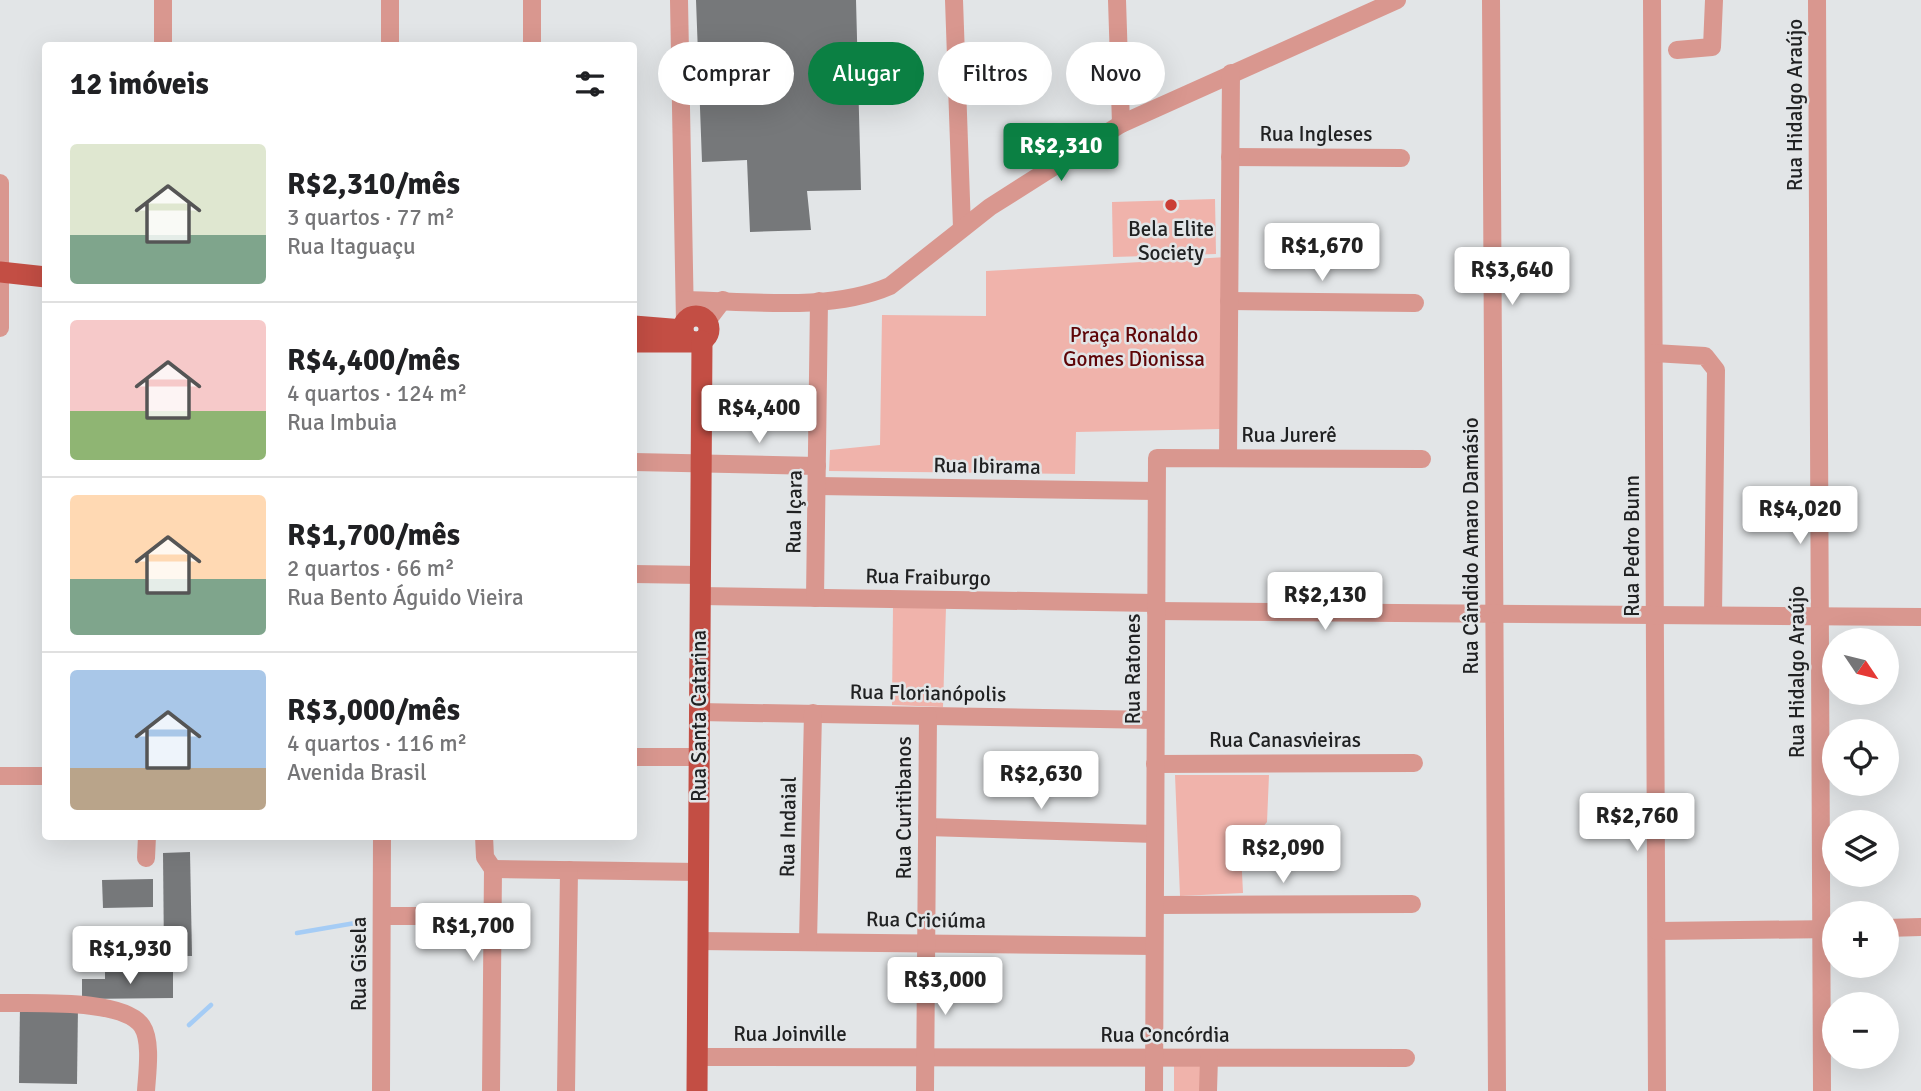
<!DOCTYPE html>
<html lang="pt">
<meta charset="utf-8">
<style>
:root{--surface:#fff;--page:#f2f2f2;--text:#202124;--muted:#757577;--line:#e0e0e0;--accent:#0b8043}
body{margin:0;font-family:Signika,sans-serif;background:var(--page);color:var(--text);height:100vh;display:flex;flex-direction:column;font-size:26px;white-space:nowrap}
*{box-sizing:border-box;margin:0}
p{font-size:23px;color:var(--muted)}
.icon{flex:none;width:38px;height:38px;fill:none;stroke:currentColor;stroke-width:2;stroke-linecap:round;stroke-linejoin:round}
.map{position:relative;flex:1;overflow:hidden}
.side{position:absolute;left:42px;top:42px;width:595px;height:798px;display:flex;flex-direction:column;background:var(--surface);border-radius:7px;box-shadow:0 7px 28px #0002}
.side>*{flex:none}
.hud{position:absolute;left:658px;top:42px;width:665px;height:63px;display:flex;gap:14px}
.needle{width:46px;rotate:125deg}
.fabs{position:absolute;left:1822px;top:628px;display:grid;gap:14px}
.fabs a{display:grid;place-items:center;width:77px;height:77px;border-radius:50%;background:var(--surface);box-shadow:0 7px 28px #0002;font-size:35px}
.price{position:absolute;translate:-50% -60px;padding:0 16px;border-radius:7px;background:#fff;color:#222;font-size:23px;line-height:46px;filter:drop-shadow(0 2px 4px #0008)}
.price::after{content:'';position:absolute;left:50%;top:42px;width:21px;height:16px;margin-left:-10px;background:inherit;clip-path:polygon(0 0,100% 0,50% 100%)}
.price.selected{background:var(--accent);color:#fff}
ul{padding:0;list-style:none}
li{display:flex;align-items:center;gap:21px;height:175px;padding:0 28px}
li+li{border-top:2px solid var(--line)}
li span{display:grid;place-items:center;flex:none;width:196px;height:140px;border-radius:7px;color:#555}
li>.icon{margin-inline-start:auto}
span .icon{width:84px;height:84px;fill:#fffc;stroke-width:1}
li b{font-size:30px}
h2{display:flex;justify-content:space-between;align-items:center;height:84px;padding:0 28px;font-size:30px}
.pill{padding:0 24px;border-radius:32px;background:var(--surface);box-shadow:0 7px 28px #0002;font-size:24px;line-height:63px}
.pill.selected{background:var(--accent);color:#fff}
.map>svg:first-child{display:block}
.green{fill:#f0b3ab}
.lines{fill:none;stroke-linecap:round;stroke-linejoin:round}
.stream{stroke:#a5ccf5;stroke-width:4.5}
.building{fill:#76787a}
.minor{stroke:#d9978f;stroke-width:18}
.major{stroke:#c34e44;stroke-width:21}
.poi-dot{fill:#cb3d35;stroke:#e2e5e7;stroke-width:2.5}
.labels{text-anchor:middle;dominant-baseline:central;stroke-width:5;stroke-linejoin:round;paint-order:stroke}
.street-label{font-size:21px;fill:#202122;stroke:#e2e5e7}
.poi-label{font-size:21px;fill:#202122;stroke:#e2e5e7}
.park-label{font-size:21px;fill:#5e0507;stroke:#e2e5e7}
</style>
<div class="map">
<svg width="1921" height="1091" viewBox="0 0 1921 1091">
<rect width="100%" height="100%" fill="#e2e5e7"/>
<g class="green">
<path d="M1215,199l1,55 -103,3 -1,-55z"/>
<path d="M1227,257l-6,172 -145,3 -1,42 -246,-3 1,-21 50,-5 2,-130 104,1v-45z"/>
<path d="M893,606l53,1 -3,100 -51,-2z"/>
<path d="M1175,775h94l-2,47 -26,30 2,41 -63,3z"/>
<path d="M1200,1063v28h-26v-27z"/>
</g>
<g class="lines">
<g class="stream">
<path d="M297,933l64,-11"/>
<path d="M189,1025l22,-20"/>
</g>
</g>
<g class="building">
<path d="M696,0h160l5,190 -54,1 4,39 -61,2 -3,-72 -45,2z"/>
<path d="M190,852l2,104h-28l-1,-103z"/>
<path d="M153,879v28l-50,1 -1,-28z"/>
<path d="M173,971v27l-91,1v-20h23v-7z"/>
<path d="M20,1005l58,1 -1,78 -58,-1z"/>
</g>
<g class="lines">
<g class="minor">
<path d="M390,0v46"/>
<path d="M532,0v46"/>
<path d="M679,0l6,322"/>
<path d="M954,0l8,228"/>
<path d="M1117,0l4,124"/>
<path d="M1491,0l6,1091"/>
<path d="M1652,0l5,1091"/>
<path d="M1817,0l5,1091"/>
<path d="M163,46v-46"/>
<path d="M1677,50l35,-3 2,-47"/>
<path d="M1230,157l171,1"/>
<path d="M0,183v145"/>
<path d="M685,300c64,1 145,12 205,-14l100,-79 131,-83 276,-124"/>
<path d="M1229,301l186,2"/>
<path d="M707,321l16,-21"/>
<path d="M1654,353l51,3 11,14 -3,245"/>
<path d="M1228,458l3,-385"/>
<path d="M634,462l183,4"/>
<path d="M817,486l339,5"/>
<path d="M634,574l66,1"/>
<path d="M700,596l456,7"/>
<path d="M815,598l4,-297"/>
<path d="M1156,611l765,6"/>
<path d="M699,712l456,8"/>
<path d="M634,757h65"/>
<path d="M1155,764l259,-1"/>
<path d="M0,776h46"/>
<path d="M927,827l228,7"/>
<path d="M484,836l1,21 8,12 -2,222"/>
<path d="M146,858l1,-22"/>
<path d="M493,869l205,3"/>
<path d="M1155,905l257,-1"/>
<path d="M382,916h111"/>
<path d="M1886,928l35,-1"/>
<path d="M1657,931l177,-2"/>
<path d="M698,941l456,5"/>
<path d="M808,942l5,-229"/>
<path d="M0,1003c32,1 123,-5 142,23 10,15 5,48 4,65"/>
<path d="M697,1057l709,1"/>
<path d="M381,1091l1,-255"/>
<path d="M566,1091l3,-221"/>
<path d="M925,1091l3,-375"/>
<path d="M1154,1091l3,-633 265,1"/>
<path d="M1208,1091l1,-33"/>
</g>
<g class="major">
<path d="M0,272l46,5"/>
<circle cx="696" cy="329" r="13"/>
<path d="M634,326l49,4"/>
<path d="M634,342h60"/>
<path d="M697,1091l5,-750"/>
</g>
</g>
<circle class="poi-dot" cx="1171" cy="205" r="7"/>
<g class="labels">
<g class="street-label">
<text transform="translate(1795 105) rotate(-90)">Rua Hidalgo Araújo</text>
<text x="1316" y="134">Rua Ingleses</text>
<text x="1289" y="435">Rua Jurerê</text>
<text transform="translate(987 466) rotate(1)">Rua Ibirama</text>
<text transform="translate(794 512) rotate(-89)">Rua Içara</text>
<text transform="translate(1471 546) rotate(-90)">Rua Cândido Amaro Damásio</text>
<text transform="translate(1632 546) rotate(-90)">Rua Pedro Bunn</text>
<text transform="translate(928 577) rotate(1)">Rua Fraiburgo</text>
<text transform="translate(1133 669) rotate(-90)">Rua Ratones</text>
<text transform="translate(1797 672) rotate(-90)">Rua Hidalgo Araújo</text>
<text transform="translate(928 693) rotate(1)">Rua Florianópolis</text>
<text transform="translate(699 716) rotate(-90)">Rua Santa Catarina</text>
<text x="1285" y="740">Rua Canasvieiras</text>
<text transform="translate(904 808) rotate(-90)">Rua Curitibanos</text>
<text transform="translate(788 827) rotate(-89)">Rua Indaial</text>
<text transform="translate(926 920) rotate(1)">Rua Criciúma</text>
<text transform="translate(359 964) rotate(-90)">Rua Gisela</text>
<text x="790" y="1034">Rua Joinville</text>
<text x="1165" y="1035">Rua Concórdia</text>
</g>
<g class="poi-label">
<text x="1171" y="229">Bela Elite<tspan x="1171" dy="24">Society</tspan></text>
</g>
<g class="park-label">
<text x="1134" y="335">Praça Ronaldo<tspan x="1134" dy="24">Gomes Dionissa</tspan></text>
</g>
</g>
</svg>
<div class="fabs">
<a><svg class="needle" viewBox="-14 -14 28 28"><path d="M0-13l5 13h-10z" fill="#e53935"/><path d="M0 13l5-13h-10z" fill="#757577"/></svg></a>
<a><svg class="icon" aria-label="locate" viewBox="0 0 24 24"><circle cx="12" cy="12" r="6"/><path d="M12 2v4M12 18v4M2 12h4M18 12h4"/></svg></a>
<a><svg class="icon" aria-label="layers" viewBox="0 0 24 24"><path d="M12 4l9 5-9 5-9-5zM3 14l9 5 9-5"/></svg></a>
<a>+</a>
<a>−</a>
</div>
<b class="price selected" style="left:1061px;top:183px">R$2,310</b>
<b class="price" style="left:1322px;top:283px">R$1,670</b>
<b class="price" style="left:1512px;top:307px">R$3,640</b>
<b class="price" style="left:759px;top:445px">R$4,400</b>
<b class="price" style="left:1800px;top:546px">R$4,020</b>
<b class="price" style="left:1325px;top:632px">R$2,130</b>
<b class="price" style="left:1041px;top:811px">R$2,630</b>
<b class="price" style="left:1637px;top:853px">R$2,760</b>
<b class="price" style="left:1283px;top:885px">R$2,090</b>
<b class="price" style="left:473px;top:963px">R$1,700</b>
<b class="price" style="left:130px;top:986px">R$1,930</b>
<b class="price" style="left:945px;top:1017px">R$3,000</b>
<div class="hud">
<a class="pill">Comprar</a>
<a class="pill selected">Alugar</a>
<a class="pill">Filtros</a>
<a class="pill">Novo</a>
</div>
<section class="side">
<h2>12 imóveis<svg class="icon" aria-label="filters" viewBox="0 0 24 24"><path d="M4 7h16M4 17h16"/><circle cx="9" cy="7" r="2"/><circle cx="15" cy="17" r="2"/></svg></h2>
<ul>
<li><span style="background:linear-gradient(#dfe7d0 65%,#7fa58c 0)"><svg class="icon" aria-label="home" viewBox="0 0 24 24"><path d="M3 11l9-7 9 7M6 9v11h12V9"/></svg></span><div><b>R$2,310/mês</b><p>3 quartos · 77 m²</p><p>Rua Itaguaçu</p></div></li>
<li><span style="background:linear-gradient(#f6c9c9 65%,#8fb573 0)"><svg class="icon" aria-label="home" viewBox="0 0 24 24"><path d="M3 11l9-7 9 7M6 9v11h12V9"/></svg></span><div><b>R$4,400/mês</b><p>4 quartos · 124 m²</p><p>Rua Imbuia</p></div></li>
<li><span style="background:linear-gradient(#ffd9b3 60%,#7fa58c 0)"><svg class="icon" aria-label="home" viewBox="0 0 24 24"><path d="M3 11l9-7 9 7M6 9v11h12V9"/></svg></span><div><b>R$1,700/mês</b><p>2 quartos · 66 m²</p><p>Rua Bento Águido Vieira</p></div></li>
<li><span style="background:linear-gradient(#a9c7e8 70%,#b9a48a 0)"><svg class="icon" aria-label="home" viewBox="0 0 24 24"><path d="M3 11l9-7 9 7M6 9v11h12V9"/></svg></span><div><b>R$3,000/mês</b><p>4 quartos · 116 m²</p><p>Avenida Brasil</p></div></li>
</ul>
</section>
</div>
